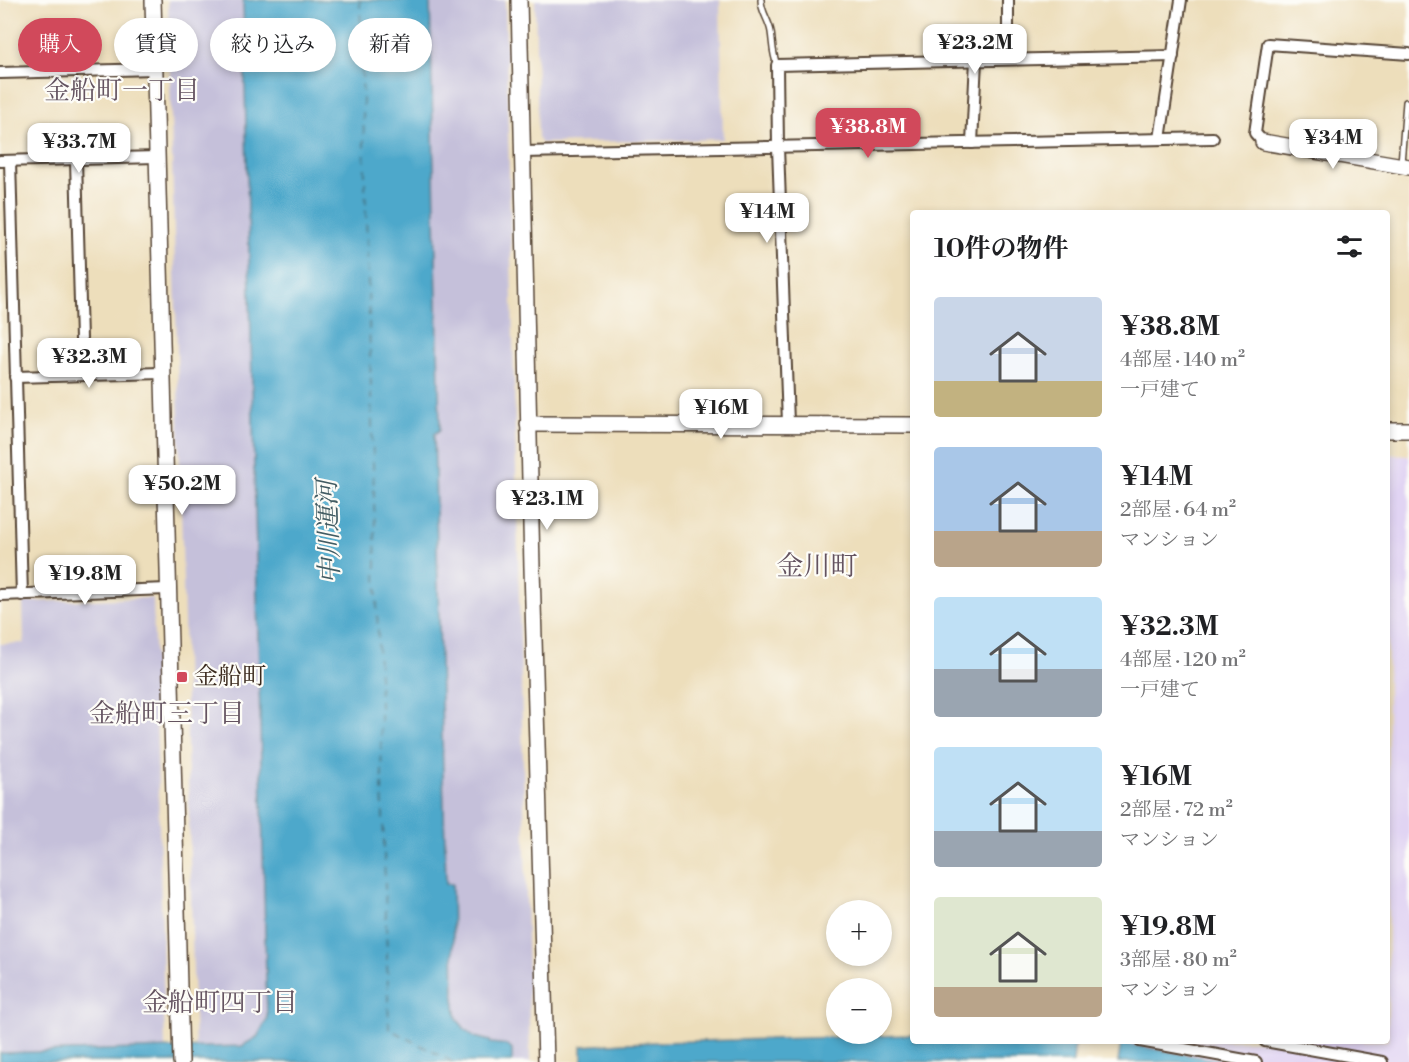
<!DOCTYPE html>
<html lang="ja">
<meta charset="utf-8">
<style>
:root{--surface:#fff;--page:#f2f2f2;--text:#202124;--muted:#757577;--accent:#d1495b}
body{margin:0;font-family:"Libre Bodoni","Noto Serif JP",serif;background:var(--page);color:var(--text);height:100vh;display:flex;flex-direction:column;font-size:22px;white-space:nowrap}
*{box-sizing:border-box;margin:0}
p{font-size:20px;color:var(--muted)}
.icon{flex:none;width:33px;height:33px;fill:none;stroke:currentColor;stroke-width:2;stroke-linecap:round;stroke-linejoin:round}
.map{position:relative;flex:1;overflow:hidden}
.drawer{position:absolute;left:910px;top:210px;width:480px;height:834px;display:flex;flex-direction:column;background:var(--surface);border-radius:6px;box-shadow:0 3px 9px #0003}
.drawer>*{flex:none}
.hud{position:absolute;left:18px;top:18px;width:570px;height:54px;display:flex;gap:12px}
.buttons{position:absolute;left:826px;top:900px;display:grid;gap:12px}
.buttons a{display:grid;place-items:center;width:66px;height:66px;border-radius:50%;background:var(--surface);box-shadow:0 3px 9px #0003;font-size:30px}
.price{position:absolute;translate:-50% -51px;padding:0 14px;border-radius:12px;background:#fff;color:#222;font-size:20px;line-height:39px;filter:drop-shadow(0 2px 3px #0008)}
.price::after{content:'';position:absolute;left:50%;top:36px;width:18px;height:14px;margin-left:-9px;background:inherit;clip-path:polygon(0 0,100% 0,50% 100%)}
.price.selected{background:var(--accent);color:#fff}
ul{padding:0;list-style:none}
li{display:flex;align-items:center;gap:18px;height:150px;padding:0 24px}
li span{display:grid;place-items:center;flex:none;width:168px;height:120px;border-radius:6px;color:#555}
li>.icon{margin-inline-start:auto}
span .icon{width:72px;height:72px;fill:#fffc;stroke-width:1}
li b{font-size:26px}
h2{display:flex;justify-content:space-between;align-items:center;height:72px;padding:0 24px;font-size:26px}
.tag{padding:0 21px;border-radius:27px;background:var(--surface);box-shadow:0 3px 9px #0003;font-size:21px;line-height:54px}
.tag.selected{background:var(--accent);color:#fff}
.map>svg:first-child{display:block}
.built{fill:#e1d4f3}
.industrial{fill:#c5c0da}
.water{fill:#4da8cb;stroke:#446974;stroke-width:1.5}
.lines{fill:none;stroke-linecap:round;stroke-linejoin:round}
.ferry{stroke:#425c63;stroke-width:1.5;stroke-dasharray:8 6;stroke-linecap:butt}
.lane-casing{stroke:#564536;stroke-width:8}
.street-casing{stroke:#564536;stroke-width:14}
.secondary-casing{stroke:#564536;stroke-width:18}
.lane{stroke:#fff;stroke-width:5}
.street{stroke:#fff;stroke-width:10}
.secondary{stroke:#fff;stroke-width:15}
.poi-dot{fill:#d1495b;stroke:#fdfcf7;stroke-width:2}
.labels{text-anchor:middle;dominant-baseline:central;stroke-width:4.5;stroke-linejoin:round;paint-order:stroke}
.poi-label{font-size:24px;fill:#3b2a1e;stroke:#fdfcf7;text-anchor:start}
.neighbourhood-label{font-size:26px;fill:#645360;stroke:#fdfcf7}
.water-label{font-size:26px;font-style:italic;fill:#425c63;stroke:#fdfcf7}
.quarter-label{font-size:27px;fill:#645360;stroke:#fdfcf7}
</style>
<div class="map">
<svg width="1409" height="1062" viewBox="0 0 1409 1062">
<rect width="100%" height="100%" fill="#fdfcf7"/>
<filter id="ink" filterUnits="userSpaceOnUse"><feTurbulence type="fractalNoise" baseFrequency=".0167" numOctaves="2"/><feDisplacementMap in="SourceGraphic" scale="12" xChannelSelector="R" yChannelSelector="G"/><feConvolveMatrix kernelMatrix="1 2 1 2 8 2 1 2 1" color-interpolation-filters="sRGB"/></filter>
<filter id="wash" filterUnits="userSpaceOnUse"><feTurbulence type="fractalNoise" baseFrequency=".008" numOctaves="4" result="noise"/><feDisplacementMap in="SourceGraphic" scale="24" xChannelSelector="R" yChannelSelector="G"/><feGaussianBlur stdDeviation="1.35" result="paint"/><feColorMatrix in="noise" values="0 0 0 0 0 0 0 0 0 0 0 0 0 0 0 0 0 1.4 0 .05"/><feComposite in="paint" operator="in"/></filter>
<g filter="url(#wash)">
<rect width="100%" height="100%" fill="#eddebb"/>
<path class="built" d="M1388,454l21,2v606h-180l-108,-19v-2h267z"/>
<g class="industrial">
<path d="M168,0h75l24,1001v18l-4,9 -6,9 -15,9 -47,2z"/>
<path d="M430,0h75l25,1062h-18v-12l-37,-13 -10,-8 -8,-10 -2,-10 -3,-125h-6l-12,-451 6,-3z"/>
<path d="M535,0h185l3,139 -182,4 -3,-6z"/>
<path d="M151,598l2,1 12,449 -165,5v-409l24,-1 -1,-41z"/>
</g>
<g class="water">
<path d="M243,0h187l10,430 -6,4 12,450h6l2,114 3,21 8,10 10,8 15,4 1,2 17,2 4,5v12h-512v-9l242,-7 15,-9 10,-18z"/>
<path d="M913,1035l1,6h161l-2,21h-491v-16l42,-3z"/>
<path d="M1121,1043l108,19h-111z"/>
</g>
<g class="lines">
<path class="ferry" d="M360,0l29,1029 64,33"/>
</g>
</g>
<g filter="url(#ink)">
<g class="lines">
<g class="lane-casing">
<g id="lane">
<path d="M761,0c0,12 8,20 10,32 2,13 1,20 6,33"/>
<path d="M1401,163l5,-61"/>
</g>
</g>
<g class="street-casing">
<g id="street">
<path d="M1008,59v-59"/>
<path d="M0,73l155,-4"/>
<path d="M1160,139l21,-139"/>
<path d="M1263,142l-8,-9 13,-89 141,10"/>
<path d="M972,143l4,-83"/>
<path d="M522,152l691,-14"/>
<path d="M76,160l6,215"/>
<path d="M0,161l157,-4"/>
<path d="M10,161l12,434"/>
<path d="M15,377l147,-4"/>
<path d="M788,423l-10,-276 -1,-82 396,-9"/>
<path d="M0,595l168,-6"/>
<path d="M1140,1041l116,21"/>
<path d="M1265,1041l117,21"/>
</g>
</g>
<g class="secondary-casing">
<g id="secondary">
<path d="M153,0l28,1062"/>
<path d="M519,0l13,568 14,494"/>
<path d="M1263,142l146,25"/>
<path d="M528,424l386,1"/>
<path d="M1388,430h21"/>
</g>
</g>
<use href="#lane" class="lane"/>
<use href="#street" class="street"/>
<use href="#secondary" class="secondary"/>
</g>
</g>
<rect class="poi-dot" x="176" y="671" width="12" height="12" rx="3"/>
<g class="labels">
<g class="poi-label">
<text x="194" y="677">金船町</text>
</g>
<g class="neighbourhood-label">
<text x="122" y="91">金船町一丁目</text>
<text x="167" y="714">金船町三丁目</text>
<text x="220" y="1003">金船町四丁目</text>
</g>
<g class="water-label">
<text transform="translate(329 532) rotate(-92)">中川運河</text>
</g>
<g class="quarter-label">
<text x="817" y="567">金川町</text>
</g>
</g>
</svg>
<div class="buttons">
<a>+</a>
<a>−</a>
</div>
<b class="price" style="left:975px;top:75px">¥23.2M</b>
<b class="price selected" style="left:868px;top:159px">¥38.8M</b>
<b class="price" style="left:1333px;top:170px">¥34M</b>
<b class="price" style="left:79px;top:174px">¥33.7M</b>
<b class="price" style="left:767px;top:244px">¥14M</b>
<b class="price" style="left:89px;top:389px">¥32.3M</b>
<b class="price" style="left:721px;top:440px">¥16M</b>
<b class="price" style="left:182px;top:516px">¥50.2M</b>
<b class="price" style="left:547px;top:531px">¥23.1M</b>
<b class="price" style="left:85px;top:606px">¥19.8M</b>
<div class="hud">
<a class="tag selected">購入</a>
<a class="tag">賃貸</a>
<a class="tag">絞り込み</a>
<a class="tag">新着</a>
</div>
<section class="drawer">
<h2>10件の物件<svg class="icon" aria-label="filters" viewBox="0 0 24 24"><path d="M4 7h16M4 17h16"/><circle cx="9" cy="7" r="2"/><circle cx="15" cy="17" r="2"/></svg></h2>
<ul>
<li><span style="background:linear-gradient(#c9d6e8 70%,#c2b280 0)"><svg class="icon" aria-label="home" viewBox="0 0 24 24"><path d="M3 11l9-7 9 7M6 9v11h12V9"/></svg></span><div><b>¥38.8M</b><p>4部屋 · 140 m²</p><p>一戸建て</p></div></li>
<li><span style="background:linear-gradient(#a9c7e8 70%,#b9a48a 0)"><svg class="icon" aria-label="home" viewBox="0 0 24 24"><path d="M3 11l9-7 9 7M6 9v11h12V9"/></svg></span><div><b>¥14M</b><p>2部屋 · 64 m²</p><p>マンション</p></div></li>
<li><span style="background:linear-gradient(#bfe0f5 60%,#9aa5b1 0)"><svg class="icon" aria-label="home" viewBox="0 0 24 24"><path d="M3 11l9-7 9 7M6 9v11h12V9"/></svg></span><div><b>¥32.3M</b><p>4部屋 · 120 m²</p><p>一戸建て</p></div></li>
<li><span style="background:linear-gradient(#bfe0f5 70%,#9aa5b1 0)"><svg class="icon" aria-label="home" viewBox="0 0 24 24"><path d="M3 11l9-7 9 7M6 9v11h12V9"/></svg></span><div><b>¥16M</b><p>2部屋 · 72 m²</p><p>マンション</p></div></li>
<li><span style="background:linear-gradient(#dfe7d0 75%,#b9a48a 0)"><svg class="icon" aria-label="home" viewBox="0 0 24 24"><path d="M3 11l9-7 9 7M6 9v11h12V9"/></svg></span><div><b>¥19.8M</b><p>3部屋 · 80 m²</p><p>マンション</p></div></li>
</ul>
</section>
</div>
